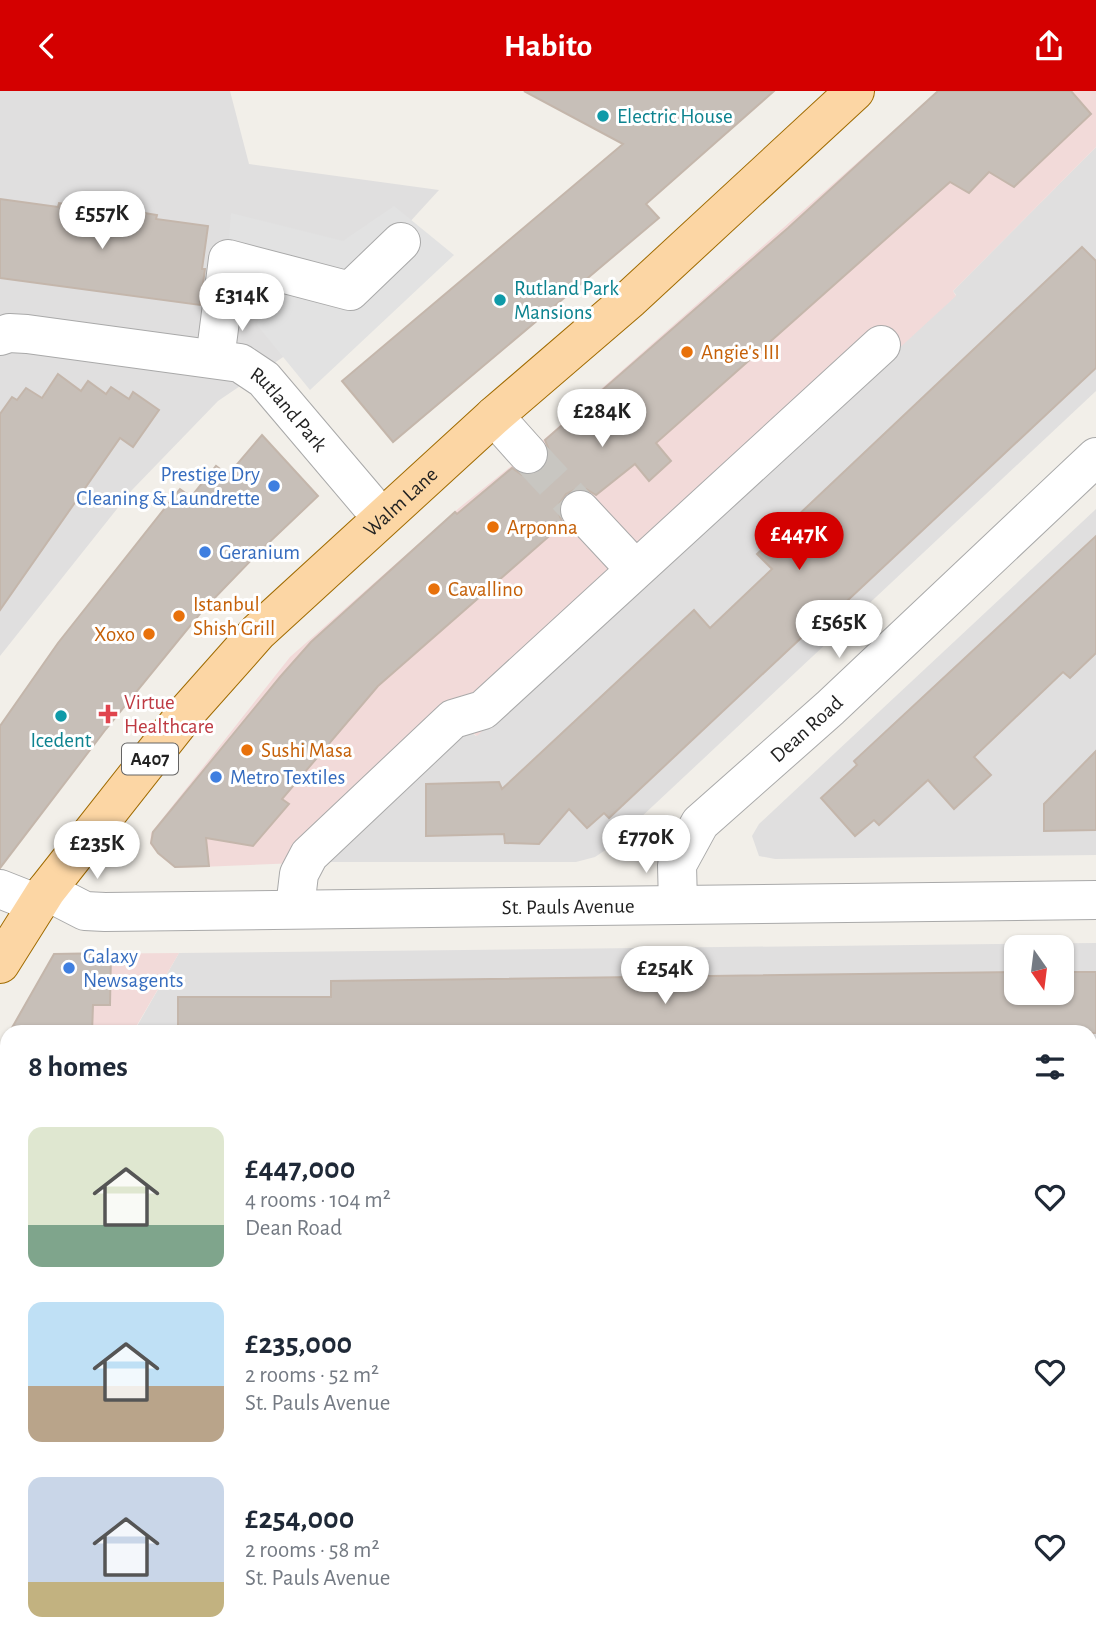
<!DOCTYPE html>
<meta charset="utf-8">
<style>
:root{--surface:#fff;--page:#f2f2f3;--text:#1f2937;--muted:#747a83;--accent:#d40000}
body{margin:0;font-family:"Alegreya Sans",sans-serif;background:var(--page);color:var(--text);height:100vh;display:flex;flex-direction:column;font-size:26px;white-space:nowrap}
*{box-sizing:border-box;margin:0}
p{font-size:23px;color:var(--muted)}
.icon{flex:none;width:38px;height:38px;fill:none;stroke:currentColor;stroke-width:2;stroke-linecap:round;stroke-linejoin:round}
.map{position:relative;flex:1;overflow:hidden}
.side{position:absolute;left:0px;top:934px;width:1097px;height:625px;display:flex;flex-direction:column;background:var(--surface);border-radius:21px 21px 0 0;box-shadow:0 2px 5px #0004}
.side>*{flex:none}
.needle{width:46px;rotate:166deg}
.tools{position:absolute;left:1004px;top:844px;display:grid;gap:14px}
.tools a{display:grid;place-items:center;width:70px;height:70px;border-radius:14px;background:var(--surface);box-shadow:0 2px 5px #0004;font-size:35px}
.price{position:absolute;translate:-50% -60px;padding:0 16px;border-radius:24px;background:#fff;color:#222;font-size:23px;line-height:46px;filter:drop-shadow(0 2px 4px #0008)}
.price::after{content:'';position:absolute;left:50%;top:42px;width:21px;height:16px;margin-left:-10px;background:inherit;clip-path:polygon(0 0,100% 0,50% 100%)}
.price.current{background:var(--accent);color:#fff}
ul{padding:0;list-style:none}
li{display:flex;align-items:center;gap:21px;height:175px;padding:0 28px}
li span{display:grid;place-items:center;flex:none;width:196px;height:140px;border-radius:14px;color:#555}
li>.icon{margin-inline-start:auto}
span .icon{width:84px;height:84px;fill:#fffc;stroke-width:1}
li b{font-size:30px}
h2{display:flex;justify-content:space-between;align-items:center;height:84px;padding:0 28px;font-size:30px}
header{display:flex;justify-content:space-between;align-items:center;height:91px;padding:0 28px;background:var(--accent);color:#fff;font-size:32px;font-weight:700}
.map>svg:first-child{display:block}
.residential{fill:#e0dfdf;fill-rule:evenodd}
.commercial{fill:#f2dad9}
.railway{fill:#ebdbe8}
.parking{fill:#e2e2e2}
.building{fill:#c7bfb8;stroke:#c4b6ab;stroke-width:2}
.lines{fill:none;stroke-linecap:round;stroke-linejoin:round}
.minor-tunnel{stroke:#c8c6c1;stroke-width:38;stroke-dasharray:38 19;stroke-linecap:butt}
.minor-casing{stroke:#a9a9a9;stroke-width:40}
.major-casing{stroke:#a06b00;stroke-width:40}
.path{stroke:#fa8072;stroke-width:4.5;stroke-dasharray:3.5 3.5;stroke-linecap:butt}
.minor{stroke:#fff;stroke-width:38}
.major{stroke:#fcd6a4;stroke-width:38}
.rail{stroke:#707070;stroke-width:5;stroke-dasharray:14 14;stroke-linecap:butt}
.culture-dot{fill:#0f9aa8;stroke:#fff;stroke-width:2.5}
.food-dot{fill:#e8710a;stroke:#fff;stroke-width:2.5}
.shop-dot{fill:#3f7fe0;stroke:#fff;stroke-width:2.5}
.health-dot{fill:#e0444e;stroke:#fff;stroke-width:2.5}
.labels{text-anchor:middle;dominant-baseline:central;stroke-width:6;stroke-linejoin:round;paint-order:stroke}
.shield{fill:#fff;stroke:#646464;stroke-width:2}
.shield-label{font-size:19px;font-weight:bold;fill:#222}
.culture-label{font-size:21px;fill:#0d838f;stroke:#fff;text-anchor:start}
.food-label{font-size:21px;fill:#c56008;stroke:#fff;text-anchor:start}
.street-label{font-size:21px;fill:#222;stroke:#fff}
.shop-label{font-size:21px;fill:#366cbe;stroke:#fff;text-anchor:start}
.health-label{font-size:21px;fill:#be3a42;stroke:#fff;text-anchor:start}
</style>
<header><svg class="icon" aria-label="back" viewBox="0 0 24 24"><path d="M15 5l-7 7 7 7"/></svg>Habito<svg class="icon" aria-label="share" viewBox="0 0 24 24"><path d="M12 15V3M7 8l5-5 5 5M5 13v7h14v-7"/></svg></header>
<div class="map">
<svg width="1096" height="1558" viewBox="0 0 1096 1558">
<rect width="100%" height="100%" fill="#f2efe9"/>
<g class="residential">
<path d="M0,0h230l19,73 190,26 -147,161 -74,50 -86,89 -132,166z"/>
<path d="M1096,56v244l-489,458 -12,8 -19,5h-253l141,-136 12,10 480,-441 -3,-4z"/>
<path d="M1096,418v346l-321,4 -16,-3 -7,-20 7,-12z"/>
<path d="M1096,852v229l-6,-1v-138h-957l46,-80zM1017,856h45v45h-45z"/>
<path d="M132,1552h666l1,6h-681z"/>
</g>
<g class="commercial">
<path d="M938,0h158v56l-143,144 3,5 -479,440 -12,-9 -142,135 -148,6 -17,-14 -8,-10 1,-11 139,-176 169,-149 81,-65z"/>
<path d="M179,862l-46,79 -124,1 46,-79z"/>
<path d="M7,945v94h-7v-82z"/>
<path d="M0,1357h7v195h74l-13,6h-68z"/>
</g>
<g class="railway">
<path d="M0,1039h7l-2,268h-5z"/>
<path d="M1090,1080l6,1v199h-6z"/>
</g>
<path class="parking" d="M394,115l60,49 -144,135 -53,-65 7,-31 -39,-5 6,-76 112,28z"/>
<g class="building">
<path d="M524,0h250l-128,113 13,14 -266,224 -51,-61 281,-237z"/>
<path d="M938,0h133l20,23 -77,73 -25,-15 -20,21 -19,-11 -294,261 15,18 -22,20 -14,-17 -39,31 -10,-6h-10l-10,5 -7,10v10l4,10 -185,162 -96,113 7,5 -36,42 -47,-8 3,28 -34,1 -17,-14 -7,-10 2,-11 127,-155 31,-35 144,-130 2,2 55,-46 10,7h10l10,-4 7,-11v-10l-4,-10 243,-212z"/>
<path d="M0,108l58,8 1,-4 61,9v-3l37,6 -1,4 52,7 -6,43h3l-5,36 -200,-27z"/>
<path d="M1082,156l14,14v107l-249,233 -28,26 -3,-3 -207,194 -5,-5 -17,15 -18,-19 -30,35 -34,-1 -1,-9 -78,2v-52l73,-2 3,7 192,-179 16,18 62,-59 -15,-15z"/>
<path d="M58,283l23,17 7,-10 18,13 5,-7 18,12 4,-7 26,18 -26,37 -13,-9 -120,172v-196l12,-17 5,3 9,-12 16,10z"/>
<path d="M262,344l56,61 -59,56 -56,58 -97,119 -106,139v-142l58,-83 122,-154 11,8 25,-31 12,9z"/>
<path d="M1096,445v117l-26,25 -7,-6 -89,85 17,18 -37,34 -26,-29 -49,45 -5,-5 -19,16 -34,-38 36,-33 -3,-4z"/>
<path d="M1096,660v79l-52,1v-27z"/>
<path d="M111,862l-1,52h-17l-1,28h-83l45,-79z"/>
<path d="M1017,881v20h45v-20h34v61h-918v-36h153v-16z"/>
</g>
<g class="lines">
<path class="minor-tunnel" d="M528,363l52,56"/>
<g class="minor-casing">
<g id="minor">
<path id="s1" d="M0,245l9,-3 18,1 213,29 24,16 117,138"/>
<path d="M215,268l13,-100 122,32 51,-49"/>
<path d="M494,325l34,38"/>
<path d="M580,419l55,59"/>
<path d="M0,798l38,15"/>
<path id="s2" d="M46,800l39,20 20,1 991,-12"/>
<path id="s3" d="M678,813l-1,-39 23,-42 130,-115 266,-251"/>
<path d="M295,817l4,-34 10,-19 144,-136 30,-9 398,-365"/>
<path d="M0,1329h7"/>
<path d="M1090,1453l6,1"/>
<path d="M265,1552l2,6"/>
<path d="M1000,1552l4,6"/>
</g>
</g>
<g class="major-casing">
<g id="major">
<path id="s4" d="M0,873l46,-73 141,-179 71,-80 236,-216 136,-117 225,-208"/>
</g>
</g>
<path class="path" d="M98,1558l14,-6"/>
<use href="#minor" class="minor"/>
<use href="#major" class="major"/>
<g class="rail">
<path d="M0,1055l7,-1"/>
<path d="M0,1075h7"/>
<path d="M1090,1098h6"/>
<path d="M1090,1117h6"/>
<path d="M0,1156h7"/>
<path d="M1090,1156h6"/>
<path d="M0,1174h7"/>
<path d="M1090,1174h6"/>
<path d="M1090,1234h6"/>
<path d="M0,1237h7"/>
<path d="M0,1254h7"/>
<path d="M1090,1255h6"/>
</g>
</g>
<g class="culture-dot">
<circle cx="603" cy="25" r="7"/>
<circle cx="500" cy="209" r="7"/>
<circle cx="61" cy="625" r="7"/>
</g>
<g class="food-dot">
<circle cx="687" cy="261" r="7"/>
<circle cx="493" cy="436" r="7"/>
<circle cx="434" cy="498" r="7"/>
<circle cx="179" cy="525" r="7"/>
<circle cx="149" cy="543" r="7"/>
<circle cx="247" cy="659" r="7"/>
</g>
<g class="shop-dot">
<circle cx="274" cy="395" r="7"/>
<circle cx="205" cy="461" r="7"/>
<circle cx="216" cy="686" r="7"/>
<circle cx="69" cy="877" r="7"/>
</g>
<path class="health-dot" d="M104.5 612.5h7v7h7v7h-7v7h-7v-7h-7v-7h7z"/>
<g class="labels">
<rect class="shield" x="122" y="652.5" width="56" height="31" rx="5"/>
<g class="shield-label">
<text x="150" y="668">A407</text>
</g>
<g class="culture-label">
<text x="617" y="25">Electric House</text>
<text x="514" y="197">Rutland Park<tspan x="514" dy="24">Mansions</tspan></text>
<text x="61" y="649" text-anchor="middle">Icedent</text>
</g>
<g class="food-label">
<text x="701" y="261">Angie's III</text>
<text x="507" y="436">Arponna</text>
<text x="448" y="498">Cavallino</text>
<text x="193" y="513">Istanbul<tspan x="193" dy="24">Shish Grill</tspan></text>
<text x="135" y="543" text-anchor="end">Xoxo</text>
<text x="261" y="659">Sushi Masa</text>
</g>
<g class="street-label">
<text stroke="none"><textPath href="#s1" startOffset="310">Rutland Park</textPath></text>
<text stroke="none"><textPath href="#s4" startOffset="614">Walm Lane</textPath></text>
<text stroke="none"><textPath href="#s3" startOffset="229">Dean Road</textPath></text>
<text stroke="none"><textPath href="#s2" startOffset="527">St. Pauls Avenue</textPath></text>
</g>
<g class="shop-label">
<text x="260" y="383" text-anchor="end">Prestige Dry<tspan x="260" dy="24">Cleaning &amp; Laundrette</tspan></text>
<text x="219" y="461">Geranium</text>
<text x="230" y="686">Metro Textiles</text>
<text x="83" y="865">Galaxy<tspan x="83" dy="24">Newsagents</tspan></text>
</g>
<g class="health-label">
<text x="124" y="611">Virtue<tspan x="124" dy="24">Healthcare</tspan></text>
</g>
</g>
</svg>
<div class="tools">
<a><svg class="needle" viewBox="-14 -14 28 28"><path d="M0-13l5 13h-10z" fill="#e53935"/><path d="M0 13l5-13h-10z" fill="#747a83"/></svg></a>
</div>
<b class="price" style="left:102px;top:160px">£557K</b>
<b class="price" style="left:242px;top:242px">£314K</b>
<b class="price" style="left:602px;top:358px">£284K</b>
<b class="price current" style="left:799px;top:481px">£447K</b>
<b class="price" style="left:839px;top:569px">£565K</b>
<b class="price" style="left:646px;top:784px">£770K</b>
<b class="price" style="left:97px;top:790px">£235K</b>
<b class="price" style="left:665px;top:915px">£254K</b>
<section class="side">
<h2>8 homes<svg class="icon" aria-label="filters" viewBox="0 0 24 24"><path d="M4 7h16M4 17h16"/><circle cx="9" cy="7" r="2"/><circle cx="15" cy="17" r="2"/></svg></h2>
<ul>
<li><span style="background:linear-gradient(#dfe7d0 70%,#7fa58c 0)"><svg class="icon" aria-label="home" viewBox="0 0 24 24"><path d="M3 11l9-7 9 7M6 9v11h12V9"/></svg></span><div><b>£447,000</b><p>4 rooms · 104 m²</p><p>Dean Road</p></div><svg class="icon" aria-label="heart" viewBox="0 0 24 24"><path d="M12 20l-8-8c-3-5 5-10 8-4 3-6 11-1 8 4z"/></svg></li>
<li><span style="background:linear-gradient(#bfe0f5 60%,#b9a48a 0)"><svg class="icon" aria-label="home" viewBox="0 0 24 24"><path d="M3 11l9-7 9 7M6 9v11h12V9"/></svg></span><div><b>£235,000</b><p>2 rooms · 52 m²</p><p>St. Pauls Avenue</p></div><svg class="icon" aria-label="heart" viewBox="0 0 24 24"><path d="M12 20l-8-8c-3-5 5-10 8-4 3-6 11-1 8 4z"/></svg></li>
<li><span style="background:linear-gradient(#c9d6e8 75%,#c2b280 0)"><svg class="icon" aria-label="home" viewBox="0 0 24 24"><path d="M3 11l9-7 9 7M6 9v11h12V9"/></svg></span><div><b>£254,000</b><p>2 rooms · 58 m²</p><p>St. Pauls Avenue</p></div><svg class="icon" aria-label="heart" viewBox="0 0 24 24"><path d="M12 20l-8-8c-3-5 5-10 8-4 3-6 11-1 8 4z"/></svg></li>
</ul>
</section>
</div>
